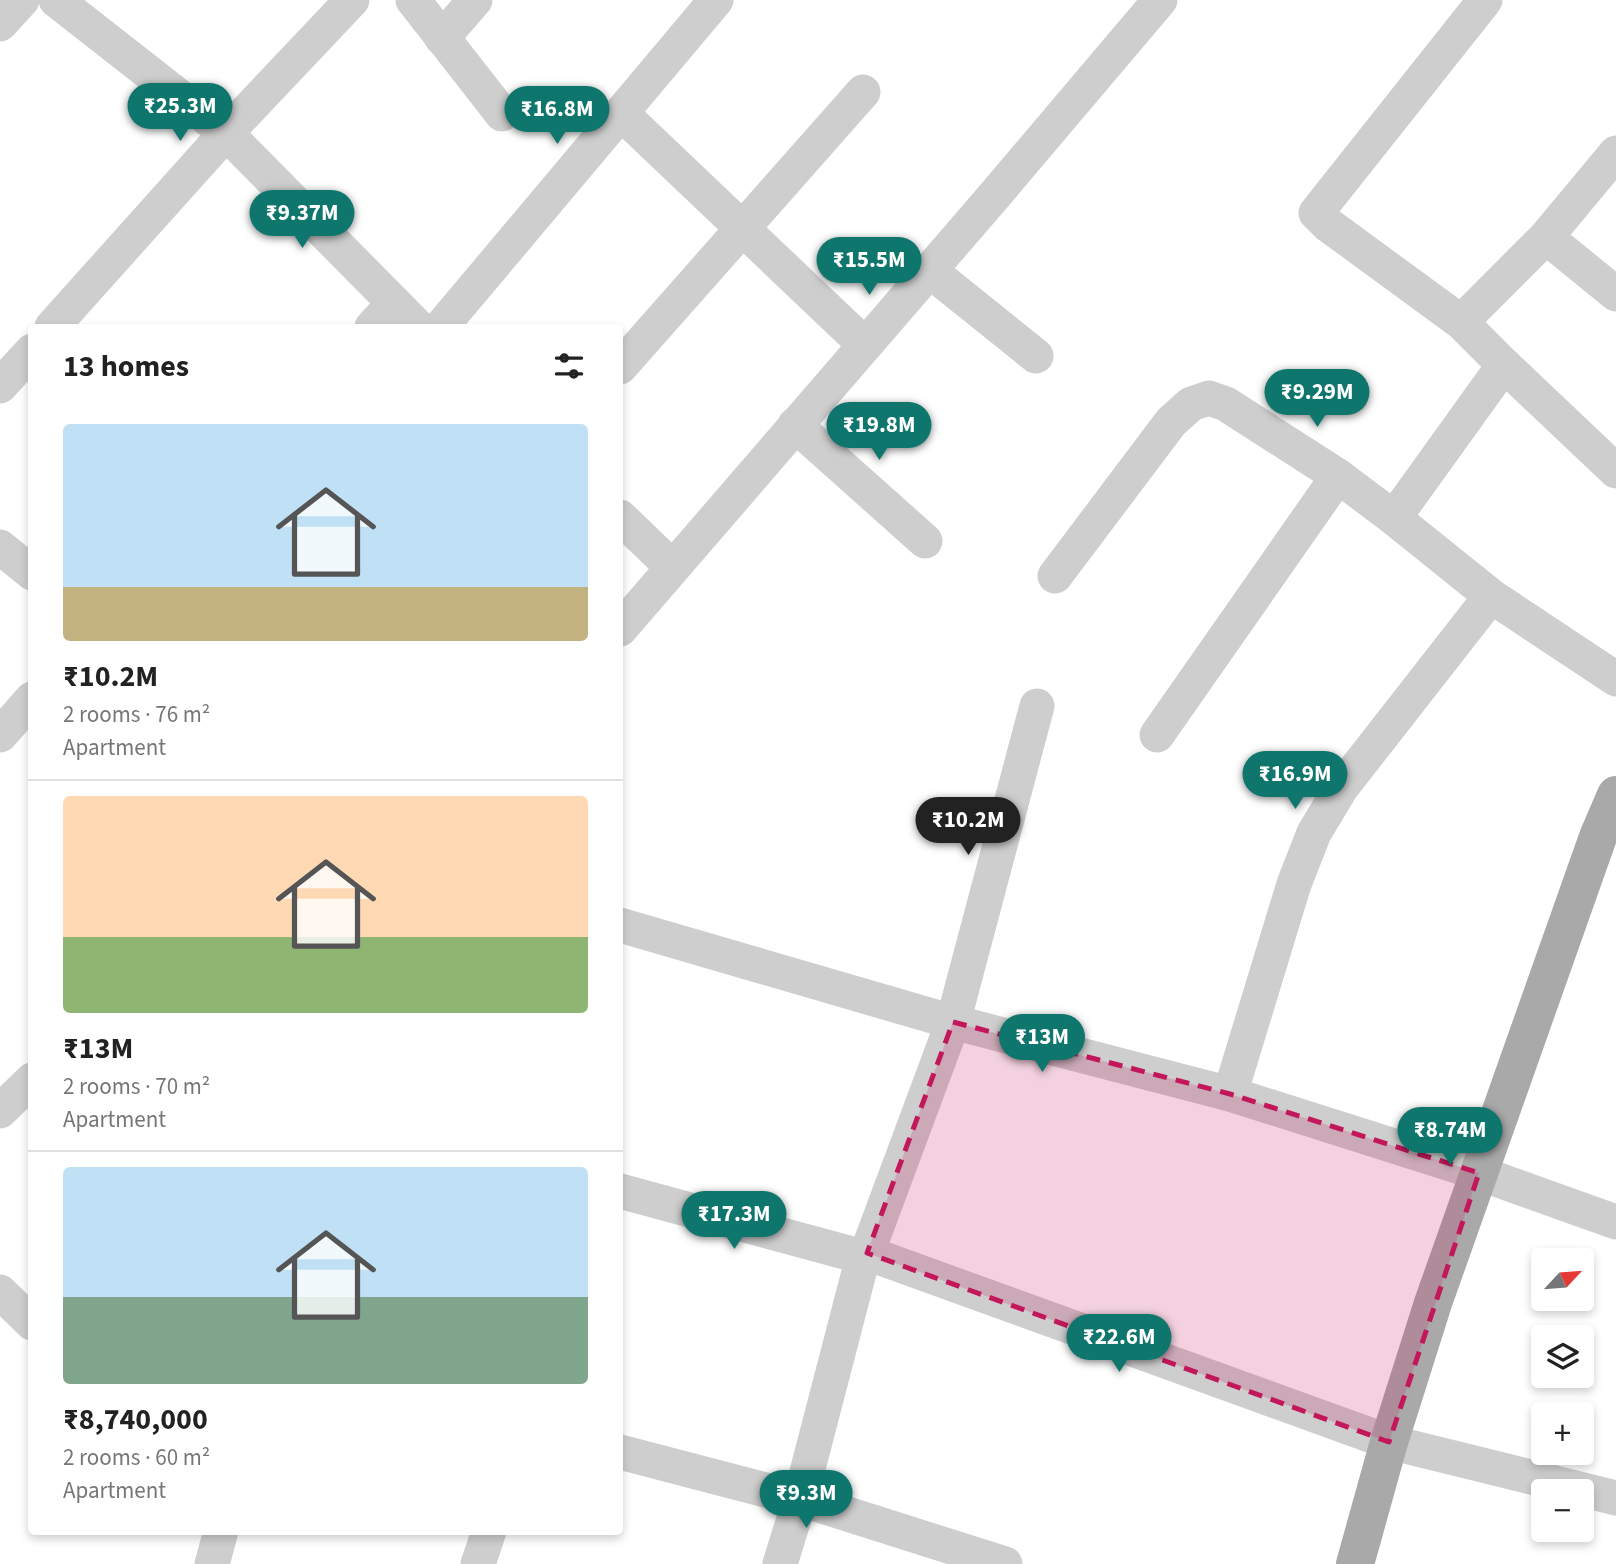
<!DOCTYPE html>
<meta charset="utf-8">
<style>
:root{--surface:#fff;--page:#f2f2f2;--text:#222;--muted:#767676;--line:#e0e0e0;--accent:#0f766e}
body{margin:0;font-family:"Source Sans 3",sans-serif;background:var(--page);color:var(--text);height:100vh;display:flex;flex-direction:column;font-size:26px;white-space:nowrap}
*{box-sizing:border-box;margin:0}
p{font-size:23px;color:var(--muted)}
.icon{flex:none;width:38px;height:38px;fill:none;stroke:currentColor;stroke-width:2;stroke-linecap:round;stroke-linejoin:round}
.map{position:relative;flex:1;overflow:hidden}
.sheet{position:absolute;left:28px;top:324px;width:595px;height:1211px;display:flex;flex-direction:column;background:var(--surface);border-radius:7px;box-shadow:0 4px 10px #0003}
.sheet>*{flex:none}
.needle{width:46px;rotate:64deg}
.controls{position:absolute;left:1531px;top:1248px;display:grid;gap:14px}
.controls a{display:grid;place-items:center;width:63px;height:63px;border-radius:7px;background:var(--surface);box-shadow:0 4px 10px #0003;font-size:35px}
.price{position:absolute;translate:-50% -60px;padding:0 16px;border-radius:24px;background:var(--accent);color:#fff;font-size:23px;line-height:46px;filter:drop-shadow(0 2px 4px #0008)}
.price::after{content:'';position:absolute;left:50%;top:42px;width:21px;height:16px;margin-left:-10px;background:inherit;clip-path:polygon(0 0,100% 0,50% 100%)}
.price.on{background:#222;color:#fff}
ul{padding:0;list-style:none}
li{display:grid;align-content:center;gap:14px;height:371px;padding:0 35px}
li+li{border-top:2px solid var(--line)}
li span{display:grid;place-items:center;height:217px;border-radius:7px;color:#555}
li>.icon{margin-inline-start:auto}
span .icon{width:126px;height:126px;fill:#fffc;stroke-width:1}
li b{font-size:30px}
h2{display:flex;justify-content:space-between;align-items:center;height:84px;padding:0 35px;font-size:30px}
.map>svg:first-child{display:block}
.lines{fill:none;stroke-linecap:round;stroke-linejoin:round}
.minor{stroke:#cecece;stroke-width:35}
.major{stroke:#a9a9a9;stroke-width:38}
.marked{fill:#c2185b;fill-opacity:0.2;stroke:#c2185b;stroke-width:5;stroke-dasharray:14 9;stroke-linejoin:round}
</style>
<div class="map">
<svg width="1616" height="1564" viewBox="0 0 1616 1564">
<rect width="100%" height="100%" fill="#fff"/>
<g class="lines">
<g class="minor">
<path d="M56,0l170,133 192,194"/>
<path d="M413,0l89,114"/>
<path d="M1485,0l-169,213 11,11 134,98 43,43 112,106"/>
<path d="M0,24l22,-24"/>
<path d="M442,38l33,-38"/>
<path d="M621,113l244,232"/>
<path d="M1546,237l70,57"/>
<path d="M929,270l107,86"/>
<path d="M1461,322l85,-85 70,-84"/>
<path d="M52,327l174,-194 126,-133"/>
<path d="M372,327l22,-24"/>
<path d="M441,327l275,-327"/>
<path d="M620,367l243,-275"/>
<path d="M0,386l32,-35"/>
<path d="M795,425l130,116"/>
<path d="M620,517l52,50"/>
<path d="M1394,518l110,-153"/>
<path d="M0,547l32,26"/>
<path d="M1055,576l116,-154 20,-18 18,-6 17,6 112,72 56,42 97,78 125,83"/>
<path d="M620,629l374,-433 166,-196"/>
<path d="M0,735l32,-36"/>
<path d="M1157,735l181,-259"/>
<path d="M620,925l333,97 277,72 249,79 137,49"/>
<path d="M1230,1094l64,-210 20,-51 27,-45 150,-192"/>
<path d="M0,1111l32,-31"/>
<path d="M620,1191l243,66"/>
<path d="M867,1253l522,189 227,56"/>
<path d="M0,1292l32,31"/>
<path d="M620,1452l180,47 205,65"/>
<path d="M212,1564l9,-33"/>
<path d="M478,1564l11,-33"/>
<path d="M780,1564l20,-65 63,-242 4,-4 86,-231 84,-316"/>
</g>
<path class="major" d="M1355,1564l34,-122 44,-139 165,-466 18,-42"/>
</g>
<path class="marked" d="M953,1022l277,72 249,79 -90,269 -522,-189z"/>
</svg>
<div class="controls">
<a><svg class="needle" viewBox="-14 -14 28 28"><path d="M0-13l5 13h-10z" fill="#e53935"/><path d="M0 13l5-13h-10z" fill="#767676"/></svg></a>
<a><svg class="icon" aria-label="layers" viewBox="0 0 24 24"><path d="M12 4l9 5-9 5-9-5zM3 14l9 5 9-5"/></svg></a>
<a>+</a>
<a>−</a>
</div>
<b class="price" style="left:180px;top:143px">₹25.3M</b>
<b class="price" style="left:557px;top:146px">₹16.8M</b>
<b class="price" style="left:302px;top:250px">₹9.37M</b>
<b class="price" style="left:869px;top:297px">₹15.5M</b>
<b class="price" style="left:1317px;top:429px">₹9.29M</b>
<b class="price" style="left:879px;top:462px">₹19.8M</b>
<b class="price" style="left:1295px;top:811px">₹16.9M</b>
<b class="price on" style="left:968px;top:857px">₹10.2M</b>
<b class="price" style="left:1042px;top:1074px">₹13M</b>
<b class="price" style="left:1450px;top:1167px">₹8.74M</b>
<b class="price" style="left:734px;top:1251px">₹17.3M</b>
<b class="price" style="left:1119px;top:1374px">₹22.6M</b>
<b class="price" style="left:806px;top:1530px">₹9.3M</b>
<section class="sheet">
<h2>13 homes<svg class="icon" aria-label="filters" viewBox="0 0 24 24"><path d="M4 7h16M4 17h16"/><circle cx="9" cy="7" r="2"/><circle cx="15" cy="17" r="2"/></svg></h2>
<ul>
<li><span style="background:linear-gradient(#bfe0f5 75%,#c2b280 0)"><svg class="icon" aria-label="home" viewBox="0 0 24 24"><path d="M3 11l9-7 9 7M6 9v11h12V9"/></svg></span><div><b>₹10.2M</b><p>2 rooms · 76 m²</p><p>Apartment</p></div></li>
<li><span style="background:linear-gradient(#ffd9b3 65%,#8fb573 0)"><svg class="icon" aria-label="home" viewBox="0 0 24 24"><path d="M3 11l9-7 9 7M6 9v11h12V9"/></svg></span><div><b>₹13M</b><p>2 rooms · 70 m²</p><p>Apartment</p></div></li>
<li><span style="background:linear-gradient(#bfe0f5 60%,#7fa58c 0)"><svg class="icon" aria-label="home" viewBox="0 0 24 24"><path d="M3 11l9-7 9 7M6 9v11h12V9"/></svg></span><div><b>₹8,740,000</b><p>2 rooms · 60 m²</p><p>Apartment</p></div></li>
</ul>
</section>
</div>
